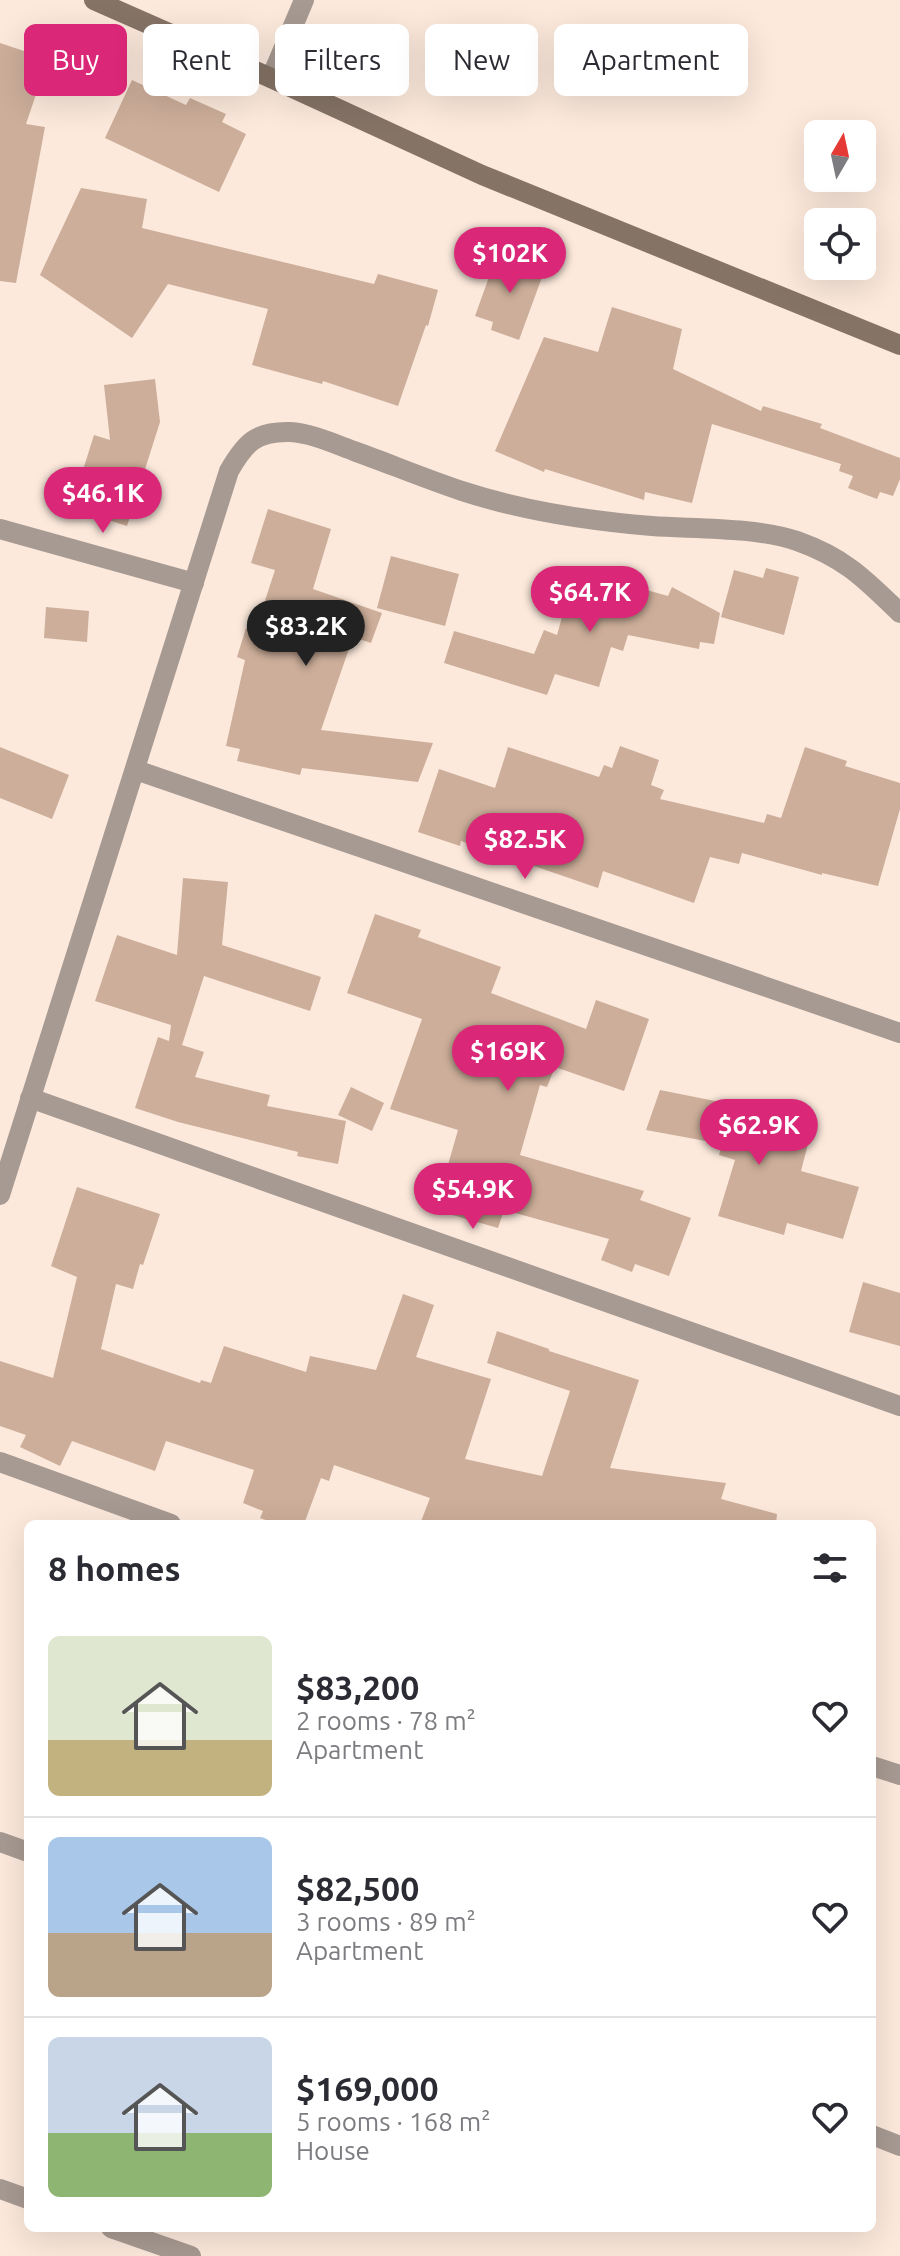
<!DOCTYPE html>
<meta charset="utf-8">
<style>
:root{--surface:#fff;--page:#f7f7f7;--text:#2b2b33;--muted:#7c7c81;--line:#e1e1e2;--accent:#db2777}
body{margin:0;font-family:Ubuntu,sans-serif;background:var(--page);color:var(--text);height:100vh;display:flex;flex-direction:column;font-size:30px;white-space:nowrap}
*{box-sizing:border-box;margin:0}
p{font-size:26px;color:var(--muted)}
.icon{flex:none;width:44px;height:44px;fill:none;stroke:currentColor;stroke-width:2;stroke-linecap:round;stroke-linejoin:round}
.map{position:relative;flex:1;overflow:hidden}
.panel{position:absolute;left:24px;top:1520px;width:852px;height:712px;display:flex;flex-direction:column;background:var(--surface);border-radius:12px;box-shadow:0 8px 32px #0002}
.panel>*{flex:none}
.guide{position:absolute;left:24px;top:24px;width:852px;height:72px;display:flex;gap:16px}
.needle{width:52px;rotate:9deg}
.controls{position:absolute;left:804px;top:120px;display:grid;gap:16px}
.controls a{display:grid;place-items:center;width:72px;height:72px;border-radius:12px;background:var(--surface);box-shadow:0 8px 32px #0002;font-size:40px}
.price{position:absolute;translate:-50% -68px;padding:0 18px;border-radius:28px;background:var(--accent);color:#fff;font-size:26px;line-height:52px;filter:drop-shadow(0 2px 4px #0008)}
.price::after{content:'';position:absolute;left:50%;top:48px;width:24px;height:18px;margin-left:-12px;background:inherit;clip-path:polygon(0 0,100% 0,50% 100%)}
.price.selected{background:#222;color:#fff}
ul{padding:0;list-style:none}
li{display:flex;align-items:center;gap:24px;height:200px;padding:0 24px}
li+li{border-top:2px solid var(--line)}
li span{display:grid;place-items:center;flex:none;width:224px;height:160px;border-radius:12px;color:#555}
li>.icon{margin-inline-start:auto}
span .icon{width:96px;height:96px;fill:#fffc;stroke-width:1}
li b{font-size:34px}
h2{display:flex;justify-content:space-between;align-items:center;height:96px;padding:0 24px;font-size:34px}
.tag{padding:0 28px;border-radius:12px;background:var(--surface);box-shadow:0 8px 32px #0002;font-size:28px;line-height:72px}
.tag.selected{background:var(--accent);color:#fff}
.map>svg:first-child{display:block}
.building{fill:#ccae9a}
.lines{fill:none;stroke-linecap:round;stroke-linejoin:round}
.street{stroke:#a79a92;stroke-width:20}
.secondary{stroke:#857366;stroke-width:20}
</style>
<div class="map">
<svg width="900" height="2256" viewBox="0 0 900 2256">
<rect width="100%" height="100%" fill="#fce9dc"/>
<g class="building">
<path d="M0,43l48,16 -22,65 19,3 -29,156 -16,-2z"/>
<path d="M132,80l54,25 4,-7 36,16 -4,8 24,12 -27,58 -114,-54z"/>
<path d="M81,188l66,11 -5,29 232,56 4,-10 60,16 -10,36 -2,-1 -28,81 -75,-25 -1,3 -70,-19 16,-56 -100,-25 -36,54 -92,-63z"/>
<path d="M498,252l47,17 -26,71 -28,-10 2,-8 -18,-6z"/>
<path d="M612,307l70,22 -9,40 88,42 2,-5 59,18 -2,4 80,30v21l-7,17 -13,-4 -3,7 -29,-11 5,-12 -14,-5 2,-7 -129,-40 -20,79 -47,-11 -1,8 -99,-31 -1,3 -49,-21 49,-114 54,15z"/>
<path d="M155,379l5,43 -33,104 -56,-18 23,-73 16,5 -6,-55z"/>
<path d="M268,509l63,20 -18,60 69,24 -11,30 -18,-6 -32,93 112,13 -15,39 -116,-14 -2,7 -63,-14 3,-12 -14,-3 19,-86 -8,-3 9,-29 9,3 20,-61 -24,-7z"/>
<path d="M391,556l68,18 -14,52 -68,-18z"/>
<path d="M766,568l33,9 -15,58 -63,-18 13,-47 29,8z"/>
<path d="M575,570l93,26 4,-9 48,26 -6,31 -14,-2 -1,7 -71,-14 -5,16 -12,-4 -12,40 -44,-13 -8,21 -103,-32 10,-32 80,23 10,-24 13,5z"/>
<path d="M46,607l43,4 -2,31 -43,-4z"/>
<path d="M620,746l39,14 -8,25 13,5 -4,9 104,24 3,-9 14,4 24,-71 42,14 -2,5 55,17v26l-22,77 -56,-13v2l-80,-22 -3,11 -29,-7 -16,46 -91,-32 -5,17 -137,-47 -1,5 -42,-14 21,-63 56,19 13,-41 91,30 5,-12 8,3z"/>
<path d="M0,747l69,28 -17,44 -52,-21z"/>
<path d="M183,878l45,4 -6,63 99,32 -11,34 -106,-35 -22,69 22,7 -9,25 75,18 -3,11 79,15 -8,43 -41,-8 1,-4 -120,-30 -43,-14 23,-71 11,4 2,-16 -76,-24 22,-66 60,20z"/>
<path d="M375,914l46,16 -3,7 83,30 -10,26 95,36 10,-29 53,19 -25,72 -69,-24 -8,20 -7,-2 -20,70 124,36 -4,9 51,18 -22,58 -34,-12 -3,8 -31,-12 8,-21 -105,-29 -6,18 -63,-18 23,-80 -68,-21 32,-90 -75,-26z"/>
<path d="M351,1087l33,16 -12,28 -34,-16z"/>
<path d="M660,1090l90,18 -3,11 41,10 -2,9 22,6 -7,27 58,16 -16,52 -56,-16 -3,12 -66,-19 17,-56 -16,-5 3,-11 -76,-14z"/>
<path d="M77,1187l83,27 -17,51 -3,-1 -7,25 -17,-5 -15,65 99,34 1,-3 10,3 13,-37 82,26 4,-16 66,14 27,-76 31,11 -18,52 75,22 -26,80 77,17 28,-85 -83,-28 10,-32 52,18v2l90,29 -29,88 116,15 -5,16 56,15 -1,10h-356l10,-26 -96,-33 -5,16 -8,-3 -17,46h-27l-17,-6 3,-7 -20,-8 11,-33 -88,-29 -11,30 -83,-30 -12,25 -40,-19 6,-12 -26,-9v-65l53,17 24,-101 -26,-11z"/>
<path d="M863,1282l37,11v53l-51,-14z"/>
</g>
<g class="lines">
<g class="street">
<path d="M271,78l33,-78"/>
<path d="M0,529l194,54"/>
<path d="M136,770l764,263"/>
<path d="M30,1098l870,308"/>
<path d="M0,1195l229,-724c16,-28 27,-40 61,-39 21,1 45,12 64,19 36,13 72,28 108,40 61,20 127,30 190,35 44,3 104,1 145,15 48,17 68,38 103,72"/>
<path d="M0,1462l171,62"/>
<path d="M872,1766l28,9"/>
<path d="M0,1842l28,10"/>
<path d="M872,2135l28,11"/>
<path d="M0,2189l28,10"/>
<path d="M111,2228l80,28"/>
</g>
<path class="secondary" d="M94,0l177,78 211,97 418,170"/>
</g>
</svg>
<div class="controls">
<a><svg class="needle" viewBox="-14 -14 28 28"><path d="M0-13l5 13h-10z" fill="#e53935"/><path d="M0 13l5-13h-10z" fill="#7c7c81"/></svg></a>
<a><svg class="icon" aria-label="locate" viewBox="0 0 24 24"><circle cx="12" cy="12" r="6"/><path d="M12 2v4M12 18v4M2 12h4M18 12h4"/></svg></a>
</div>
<b class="price" style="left:510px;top:295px">$102K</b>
<b class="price" style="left:103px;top:535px">$46.1K</b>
<b class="price" style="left:590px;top:634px">$64.7K</b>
<b class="price selected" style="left:306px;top:668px">$83.2K</b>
<b class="price" style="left:525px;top:881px">$82.5K</b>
<b class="price" style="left:508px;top:1093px">$169K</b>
<b class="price" style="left:759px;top:1167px">$62.9K</b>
<b class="price" style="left:473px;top:1231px">$54.9K</b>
<div class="guide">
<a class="tag selected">Buy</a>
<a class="tag">Rent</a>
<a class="tag">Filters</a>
<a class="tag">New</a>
<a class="tag">Apartment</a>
</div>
<section class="panel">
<h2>8 homes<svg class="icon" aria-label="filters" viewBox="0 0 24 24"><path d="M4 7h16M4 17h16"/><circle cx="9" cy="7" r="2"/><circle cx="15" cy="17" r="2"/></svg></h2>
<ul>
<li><span style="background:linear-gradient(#dfe7d0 65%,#c2b280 0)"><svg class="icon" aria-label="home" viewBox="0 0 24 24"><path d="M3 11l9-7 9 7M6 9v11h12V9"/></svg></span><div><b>$83,200</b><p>2 rooms · 78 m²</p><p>Apartment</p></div><svg class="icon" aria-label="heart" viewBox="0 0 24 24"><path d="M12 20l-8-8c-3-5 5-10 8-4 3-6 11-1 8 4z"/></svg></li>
<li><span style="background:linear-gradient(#a9c7e8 60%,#b9a48a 0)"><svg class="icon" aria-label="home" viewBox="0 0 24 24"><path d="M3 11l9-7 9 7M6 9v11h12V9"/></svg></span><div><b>$82,500</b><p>3 rooms · 89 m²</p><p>Apartment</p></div><svg class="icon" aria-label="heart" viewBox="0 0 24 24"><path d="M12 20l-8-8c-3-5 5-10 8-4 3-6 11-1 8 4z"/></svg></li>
<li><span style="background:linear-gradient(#c9d6e8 60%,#8fb573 0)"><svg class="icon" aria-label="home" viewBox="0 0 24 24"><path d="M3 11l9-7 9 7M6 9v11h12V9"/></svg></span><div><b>$169,000</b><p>5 rooms · 168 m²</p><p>House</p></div><svg class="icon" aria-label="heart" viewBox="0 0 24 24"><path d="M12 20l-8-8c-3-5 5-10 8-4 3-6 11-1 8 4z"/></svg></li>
</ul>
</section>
</div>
